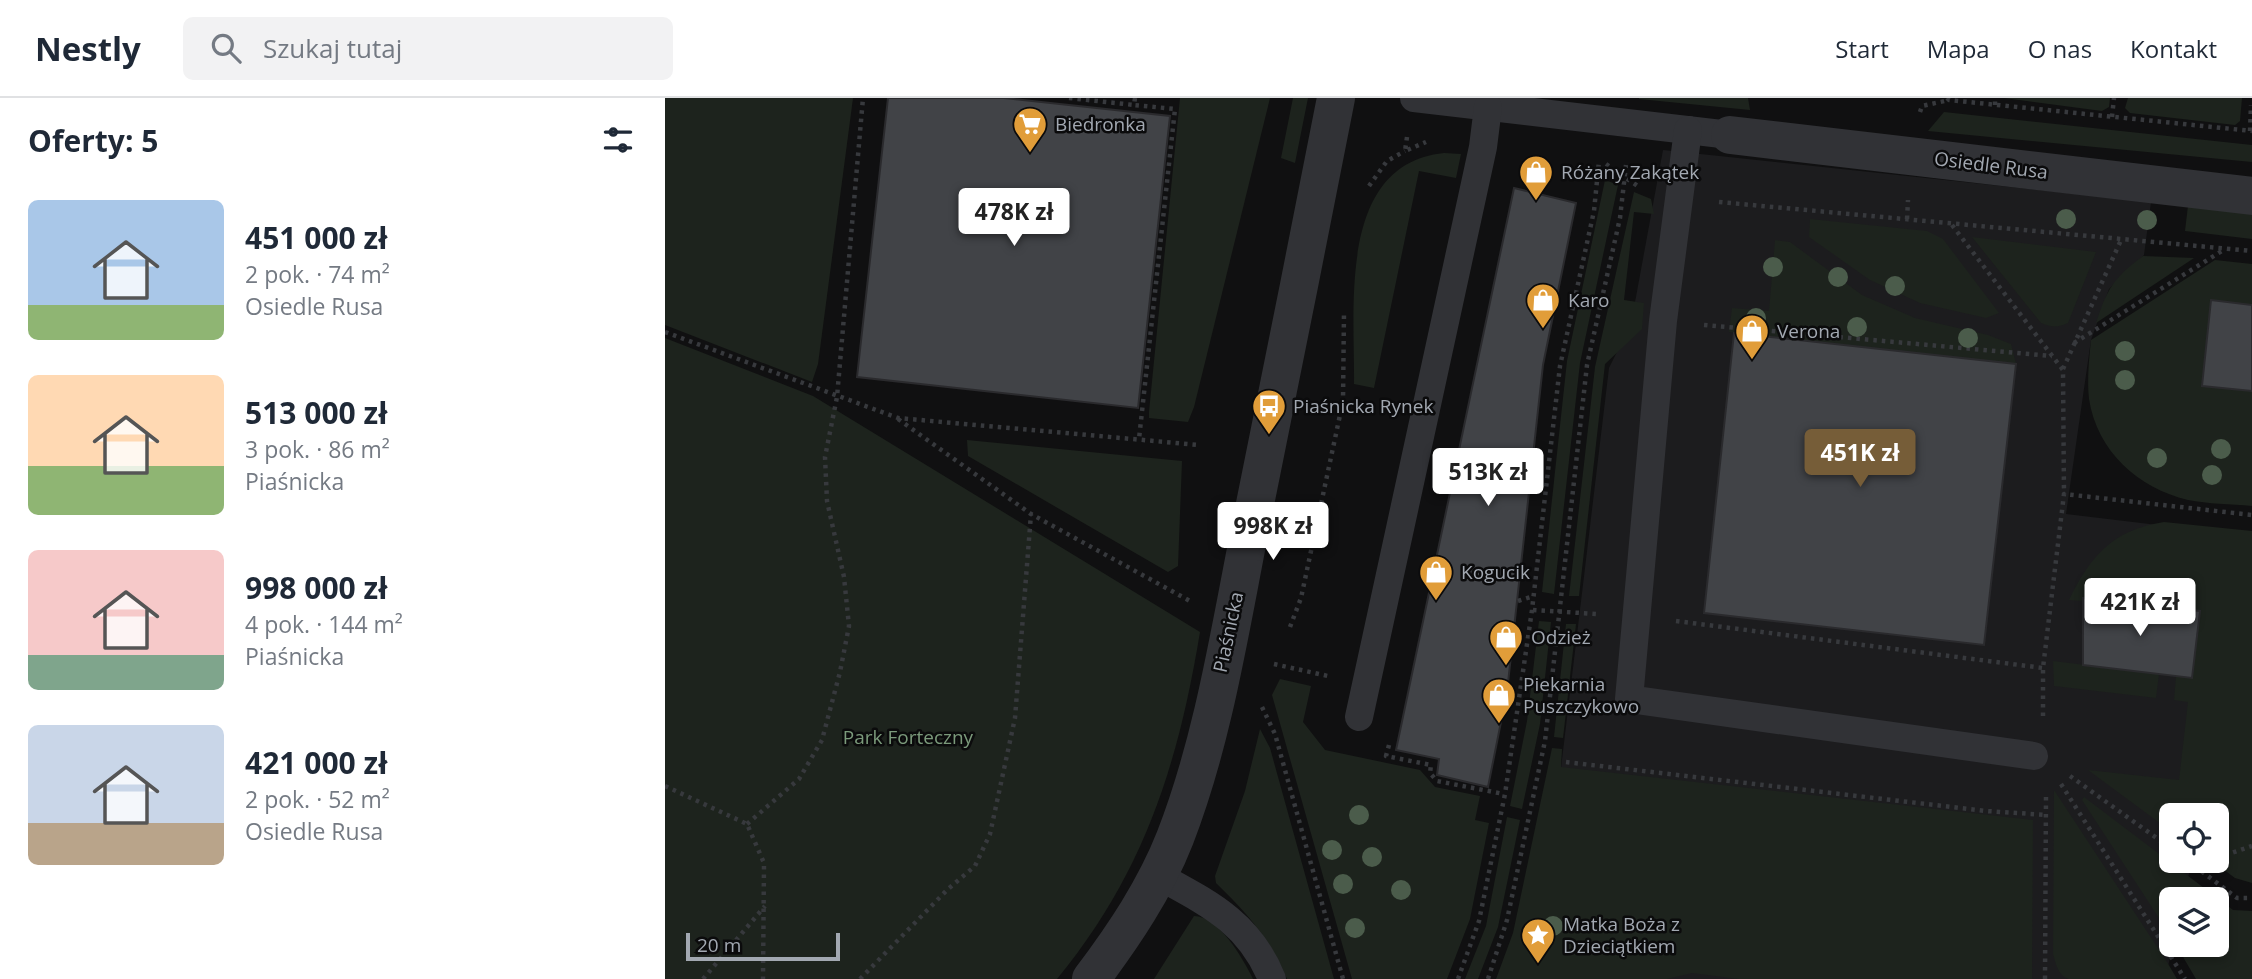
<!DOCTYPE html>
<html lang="pl">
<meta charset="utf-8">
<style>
:root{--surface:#fff;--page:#f2f2f3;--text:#1f2937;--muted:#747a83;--line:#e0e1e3;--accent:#765d38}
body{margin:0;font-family:"Open Sans",sans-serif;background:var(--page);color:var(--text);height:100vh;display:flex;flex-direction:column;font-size:26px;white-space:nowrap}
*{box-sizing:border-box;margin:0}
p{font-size:23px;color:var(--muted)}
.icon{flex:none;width:38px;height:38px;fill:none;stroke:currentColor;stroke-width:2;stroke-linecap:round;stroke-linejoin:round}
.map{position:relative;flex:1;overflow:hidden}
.panel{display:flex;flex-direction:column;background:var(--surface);width:665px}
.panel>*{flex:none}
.fabs{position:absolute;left:1494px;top:705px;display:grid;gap:14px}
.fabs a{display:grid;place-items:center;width:70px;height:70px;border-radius:10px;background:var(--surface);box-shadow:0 4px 10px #0003;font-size:35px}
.scale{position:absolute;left:21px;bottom:18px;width:154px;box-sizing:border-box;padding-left:7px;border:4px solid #a2a8b1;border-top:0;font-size:19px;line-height:24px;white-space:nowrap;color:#a2a8b1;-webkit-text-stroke:5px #0b0b0c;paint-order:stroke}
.price{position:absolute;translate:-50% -60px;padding:0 16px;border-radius:7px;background:#fff;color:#222;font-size:23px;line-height:46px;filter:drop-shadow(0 2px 4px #0008)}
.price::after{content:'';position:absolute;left:50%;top:42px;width:21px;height:16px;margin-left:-10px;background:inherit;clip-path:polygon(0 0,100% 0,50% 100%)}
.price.on{background:var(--accent);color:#fff}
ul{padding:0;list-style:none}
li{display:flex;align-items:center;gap:21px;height:175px;padding:0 28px}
li span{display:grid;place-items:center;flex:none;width:196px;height:140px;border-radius:10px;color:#555}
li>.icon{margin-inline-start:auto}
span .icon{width:84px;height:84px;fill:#fffc;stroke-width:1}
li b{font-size:30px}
h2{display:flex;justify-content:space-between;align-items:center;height:84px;padding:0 28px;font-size:30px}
header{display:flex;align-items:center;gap:42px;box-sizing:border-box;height:98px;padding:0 35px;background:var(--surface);border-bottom:2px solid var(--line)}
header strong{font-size:33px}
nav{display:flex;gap:38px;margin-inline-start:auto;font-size:24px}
.search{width:490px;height:63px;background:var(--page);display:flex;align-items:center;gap:18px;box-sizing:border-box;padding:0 24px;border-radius:10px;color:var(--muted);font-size:26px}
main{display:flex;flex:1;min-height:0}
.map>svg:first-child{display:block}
.built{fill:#1c1c1e}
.green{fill:#1d231d}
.building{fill:#414347;stroke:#2a2a2d;stroke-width:2}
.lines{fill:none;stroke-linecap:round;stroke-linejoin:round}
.path{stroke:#37393d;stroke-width:4.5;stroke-dasharray:3.5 5;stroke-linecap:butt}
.lane{stroke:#313236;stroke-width:28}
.street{stroke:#313236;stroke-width:38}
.tree{fill:#4b5c4b}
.labels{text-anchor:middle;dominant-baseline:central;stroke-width:5;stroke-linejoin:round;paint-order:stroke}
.poi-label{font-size:19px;fill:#a2a8b1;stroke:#0b0b0c;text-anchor:start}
.street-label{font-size:19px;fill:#a2a8b1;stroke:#0b0b0c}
.park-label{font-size:19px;fill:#7b9a7b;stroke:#0b0b0c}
</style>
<header>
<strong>Nestly</strong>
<div class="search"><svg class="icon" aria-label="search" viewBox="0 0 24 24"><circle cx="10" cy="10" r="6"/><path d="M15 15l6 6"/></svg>Szukaj tutaj</div>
<nav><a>Start</a><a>Mapa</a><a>O nas</a><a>Kontakt</a></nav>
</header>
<main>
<section class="panel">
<h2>Oferty: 5<svg class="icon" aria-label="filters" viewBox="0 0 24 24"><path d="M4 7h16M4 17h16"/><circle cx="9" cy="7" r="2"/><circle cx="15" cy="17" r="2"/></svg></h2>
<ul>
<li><span style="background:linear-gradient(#a9c7e8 75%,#8fb573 0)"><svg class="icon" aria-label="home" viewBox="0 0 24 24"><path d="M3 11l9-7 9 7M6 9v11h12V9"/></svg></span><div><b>451 000 zł</b><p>2 pok. · 74 m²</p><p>Osiedle Rusa</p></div></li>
<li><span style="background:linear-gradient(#ffd9b3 65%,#8fb573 0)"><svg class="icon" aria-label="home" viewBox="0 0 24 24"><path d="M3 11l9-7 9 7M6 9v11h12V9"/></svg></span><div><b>513 000 zł</b><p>3 pok. · 86 m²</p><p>Piaśnicka</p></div></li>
<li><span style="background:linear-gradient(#f6c9c9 75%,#7fa58c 0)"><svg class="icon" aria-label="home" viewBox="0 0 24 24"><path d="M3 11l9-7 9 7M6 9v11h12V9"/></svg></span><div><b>998 000 zł</b><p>4 pok. · 144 m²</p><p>Piaśnicka</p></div></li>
<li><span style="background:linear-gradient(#c9d6e8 70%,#b9a48a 0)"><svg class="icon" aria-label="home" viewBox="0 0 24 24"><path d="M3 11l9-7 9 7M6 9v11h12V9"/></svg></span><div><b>421 000 zł</b><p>2 pok. · 52 m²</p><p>Osiedle Rusa</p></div></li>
</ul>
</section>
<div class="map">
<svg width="1587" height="881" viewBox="0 0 1587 881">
<rect width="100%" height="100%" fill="#101011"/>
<path class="built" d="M998,52l488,52 -7,53 -35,34 -18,51 -25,174 142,17 -1,263 -35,22v45h20l-9,38 -11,1 1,45 -8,34h-510l-94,-211 48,-400 22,-44z"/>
<g class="green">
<path d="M0,0h188l-35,266 -6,18 -147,-57z"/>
<path d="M515,0h90l-76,309 -6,15 -39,-4v-6z"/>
<path d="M628,0h15l-13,65 -14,-5z"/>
<path d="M1083,0l2,12 -111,-11v-1z"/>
<path d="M1339,0h106l-1,9 -7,4z"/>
<path d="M1463,0h114l-2,23 -5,4 -105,-12 -5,-5z"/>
<path d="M1279,14l308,33v17l-324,-31z"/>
<path d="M779,55l17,1 -5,24 -37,-7 -45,217 -20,-4c1,-77 -17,-220 90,-231z"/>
<path d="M940,82l13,5 -38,178 -26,231 -12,-2 25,-231z"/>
<path d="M969,94l17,7 3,15 -20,-2 -10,88 20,3 -2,26 -37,35 -26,232h-10l26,-229z"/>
<path d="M1523,108l64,7v26l-67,-8z"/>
<path d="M1145,121l117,12 16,8 56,74 -13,5 -66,-15 -50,-23 -61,-43z"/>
<path d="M1307,139l124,15 -28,71c-10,5 -17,4 -27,0z"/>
<path d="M1110,142l15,2 72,53 53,23 73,17 23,9 5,20 -287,-32 3,-24 37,3z"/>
<path d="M1478,158l51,2 -98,65c11,-35 18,-45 47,-67z"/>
<path d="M1550,162l37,4v41l-41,-5 -8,86 49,5v115c-21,-2 -44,-2 -64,-6 -50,-12 -91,-49 -99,-101 -2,-20 0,-40 2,-59z"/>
<path d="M0,240l148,58 387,236c-22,133 -56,241 -143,347h-392z"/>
<path d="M302,342l215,21 -4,105 -10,6 -200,-116z"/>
<path d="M1499,424l88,9v352l-17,-5 -23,-17h5v-45h-45v16l-84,-62 91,10 9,-78 -14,-2 2,-24 23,-65 -115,-13 -1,3 -14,-1c22,-45 44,-70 95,-78z"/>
<path d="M874,523l12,1 -11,102 -18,85 -12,-3 17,-85z"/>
<path d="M901,526h10l-13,114 -9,-1z"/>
<path d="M1388,563l106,13 -3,24 -102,-12z"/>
<path d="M615,581l31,7 -8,36 22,28 95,20 15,17 45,9 -5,24 14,3 -19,96 -23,60h-95l-80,-284z"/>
<path d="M595,631l10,19 64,231h-47c-16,-39 -41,-67 -71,-96l-1,-7 30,-85z"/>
<path d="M887,650l10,1 -1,18 472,53 -1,159h-293l-47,-6 -25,6h-171l17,-46z"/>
<path d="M1389,692l113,172 10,17h-108c-11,-3 -13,-15 -16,-25z"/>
<path d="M1419,699l149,113 19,1v68h-56l-20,-34h41v-45h-45v38l-90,-138z"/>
<path d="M842,719l13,3 -22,107 -20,52h-13l21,-53z"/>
<path d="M529,818c25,0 49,43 59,63h-99z"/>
</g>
<g class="building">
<path d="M223,0h116l166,18 -32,292 -281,-31z"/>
<path d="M849,90l62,15 -33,162 -36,327 -19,95 -51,-12 2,-16 -43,-9z"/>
<path d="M1546,202l41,5v86l-50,-5z"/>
<path d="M1069,235l282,31 -32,281 -280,-32z"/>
<path d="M1418,500l117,13 -8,67 -109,-13z"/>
</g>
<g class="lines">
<g class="path">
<path d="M404,0l65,7"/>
<path d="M470,0l-1,7 41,4 -36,330"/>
<path d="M1282,0l2,2 303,31"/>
<path d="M1330,7v-7"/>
<path d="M1255,14l2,-6 27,-6"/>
<path d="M1447,19l2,-19"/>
<path d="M1585,33l1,-26"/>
<path d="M742,39l-2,14 21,-9"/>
<path d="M941,66l33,23"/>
<path d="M704,88l18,-25 18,-10"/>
<path d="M1054,104l533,49"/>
<path d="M1242,121l1,-19"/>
<path d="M1287,127l111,145 1,124"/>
<path d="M1039,227l348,31"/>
<path d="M0,234l233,86 301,27"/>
<path d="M1409,245l151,-94"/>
<path d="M1398,271l58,-129"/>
<path d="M233,321l133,95 159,87"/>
<path d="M853,503l16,-5"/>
<path d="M868,512l64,4"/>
<path d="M1011,523l367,47"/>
<path d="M625,529l11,-29 42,-197 1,-89"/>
<path d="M609,566l54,12"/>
<path d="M597,609l13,27 68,245"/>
<path d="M1378,618v-48l21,-174 188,21"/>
<path d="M724,647l-3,11 45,9 -1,8 7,8 67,13"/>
<path d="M901,664l420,49 61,4"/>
<path d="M1405,678l102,73"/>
<path d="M1396,686l124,195"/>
<path d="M0,688l82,38 17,39 -1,116"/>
<path d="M82,726l52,-45 23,-39 18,-68 9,-46 -5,-49 -17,-76 -2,-44 12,-60 26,-299"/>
<path d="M1552,760l35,-12"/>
<path d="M1523,763l49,37h15"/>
<path d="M1530,768l14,-5"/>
<path d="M38,881l62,-73"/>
<path d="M195,881l88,-90 27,-23 15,-32 25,-116 16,-204"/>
<path d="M793,881l21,-58 26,-127 27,-184 28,-244 34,-155 5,-50"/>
<path d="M823,881l19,-59 38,-179 42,-376 33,-147 6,-53"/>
<path d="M1380,881l1,-185"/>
</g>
<g class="lane">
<path d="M749,0l316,37"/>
<path d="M1023,32l-25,191 -34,378 405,57"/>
<path d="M694,619l124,-570 5,-40"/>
<path d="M492,777c51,28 92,47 115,104"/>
</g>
<g class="street">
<path d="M1065,37l522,61"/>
<path d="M426,881c33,-44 64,-90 84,-141 40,-103 56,-216 78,-324 28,-139 56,-277 83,-416"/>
</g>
</g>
<g class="tree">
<circle cx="1401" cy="121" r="10"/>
<circle cx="1482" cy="122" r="10"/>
<circle cx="1108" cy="169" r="10"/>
<circle cx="1173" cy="179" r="10"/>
<circle cx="1230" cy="188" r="10"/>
<circle cx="1091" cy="220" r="10"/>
<circle cx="1192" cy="229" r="10"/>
<circle cx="1303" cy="240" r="10"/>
<circle cx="1460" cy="253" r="10"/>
<circle cx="1460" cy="282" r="10"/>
<circle cx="1556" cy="351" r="10"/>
<circle cx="1492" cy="360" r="10"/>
<circle cx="1547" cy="377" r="10"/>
<circle cx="694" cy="717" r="10"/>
<circle cx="667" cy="752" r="10"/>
<circle cx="707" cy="759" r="10"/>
<circle cx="678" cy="786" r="10"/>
<circle cx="736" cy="792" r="10"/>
<circle cx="888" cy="828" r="10"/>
<circle cx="690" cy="830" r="10"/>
</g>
<defs>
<g id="supermarket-pin" transform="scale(1.75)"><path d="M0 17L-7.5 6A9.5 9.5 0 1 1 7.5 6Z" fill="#e19d39" stroke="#0b0b0c"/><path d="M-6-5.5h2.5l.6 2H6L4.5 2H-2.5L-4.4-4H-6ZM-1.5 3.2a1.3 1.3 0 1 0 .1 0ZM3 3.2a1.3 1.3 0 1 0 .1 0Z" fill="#fff"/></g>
<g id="shop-pin" transform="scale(1.75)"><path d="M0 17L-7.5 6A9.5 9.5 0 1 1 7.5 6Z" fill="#e19d39" stroke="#0b0b0c"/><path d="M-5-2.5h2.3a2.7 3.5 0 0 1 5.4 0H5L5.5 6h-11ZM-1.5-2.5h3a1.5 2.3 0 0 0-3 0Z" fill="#fff"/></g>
<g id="bus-pin" transform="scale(1.75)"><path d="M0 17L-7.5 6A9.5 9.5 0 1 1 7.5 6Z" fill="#e19d39" stroke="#0b0b0c"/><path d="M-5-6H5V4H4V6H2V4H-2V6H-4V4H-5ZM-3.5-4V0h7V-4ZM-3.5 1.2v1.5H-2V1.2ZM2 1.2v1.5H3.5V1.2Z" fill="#fff"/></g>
<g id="sight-pin" transform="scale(1.75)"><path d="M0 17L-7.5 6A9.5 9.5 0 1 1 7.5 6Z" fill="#e19d39" stroke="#0b0b0c"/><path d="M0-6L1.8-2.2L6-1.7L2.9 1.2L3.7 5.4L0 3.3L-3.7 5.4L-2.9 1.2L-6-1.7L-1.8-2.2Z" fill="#fff"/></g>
</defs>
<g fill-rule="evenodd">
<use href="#supermarket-pin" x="365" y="26"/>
<use href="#shop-pin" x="871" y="74"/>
<use href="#shop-pin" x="878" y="202"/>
<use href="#shop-pin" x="1087" y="233"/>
<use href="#bus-pin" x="604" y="308"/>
<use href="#shop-pin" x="771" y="474"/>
<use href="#shop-pin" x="841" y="539"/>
<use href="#shop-pin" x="834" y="597"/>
<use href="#sight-pin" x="873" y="837"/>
</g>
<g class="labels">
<g class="poi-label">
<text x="390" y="26">Biedronka</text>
<text x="896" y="74">Różany Zakątek</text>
<text x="903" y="202">Karo</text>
<text x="1112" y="233">Verona</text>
<text x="628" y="308">Piaśnicka Rynek</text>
<text x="796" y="474">Kogucik</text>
<text x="866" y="539">Odzież</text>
<text x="858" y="586">Piekarnia<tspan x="858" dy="22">Puszczykowo</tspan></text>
<text x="898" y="826">Matka Boża z<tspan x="898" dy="22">Dzieciątkiem</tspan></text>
</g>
<g class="street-label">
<text transform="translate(1326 67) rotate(7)">Osiedle Rusa</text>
<text transform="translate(563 534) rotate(-78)">Piaśnicka</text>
</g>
<g class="park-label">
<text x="243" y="639">Park Forteczny</text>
</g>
</g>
</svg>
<div class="fabs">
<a><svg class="icon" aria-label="locate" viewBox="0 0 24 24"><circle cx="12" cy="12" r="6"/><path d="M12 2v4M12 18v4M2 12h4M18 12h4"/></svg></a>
<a><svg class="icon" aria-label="layers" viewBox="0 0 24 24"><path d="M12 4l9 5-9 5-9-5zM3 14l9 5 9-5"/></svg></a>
</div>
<div class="scale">20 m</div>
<b class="price" style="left:349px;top:150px">478K zł</b>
<b class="price on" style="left:1195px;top:391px">451K zł</b>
<b class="price" style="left:823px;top:410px">513K zł</b>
<b class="price" style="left:608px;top:464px">998K zł</b>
<b class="price" style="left:1475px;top:540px">421K zł</b>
</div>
</main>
